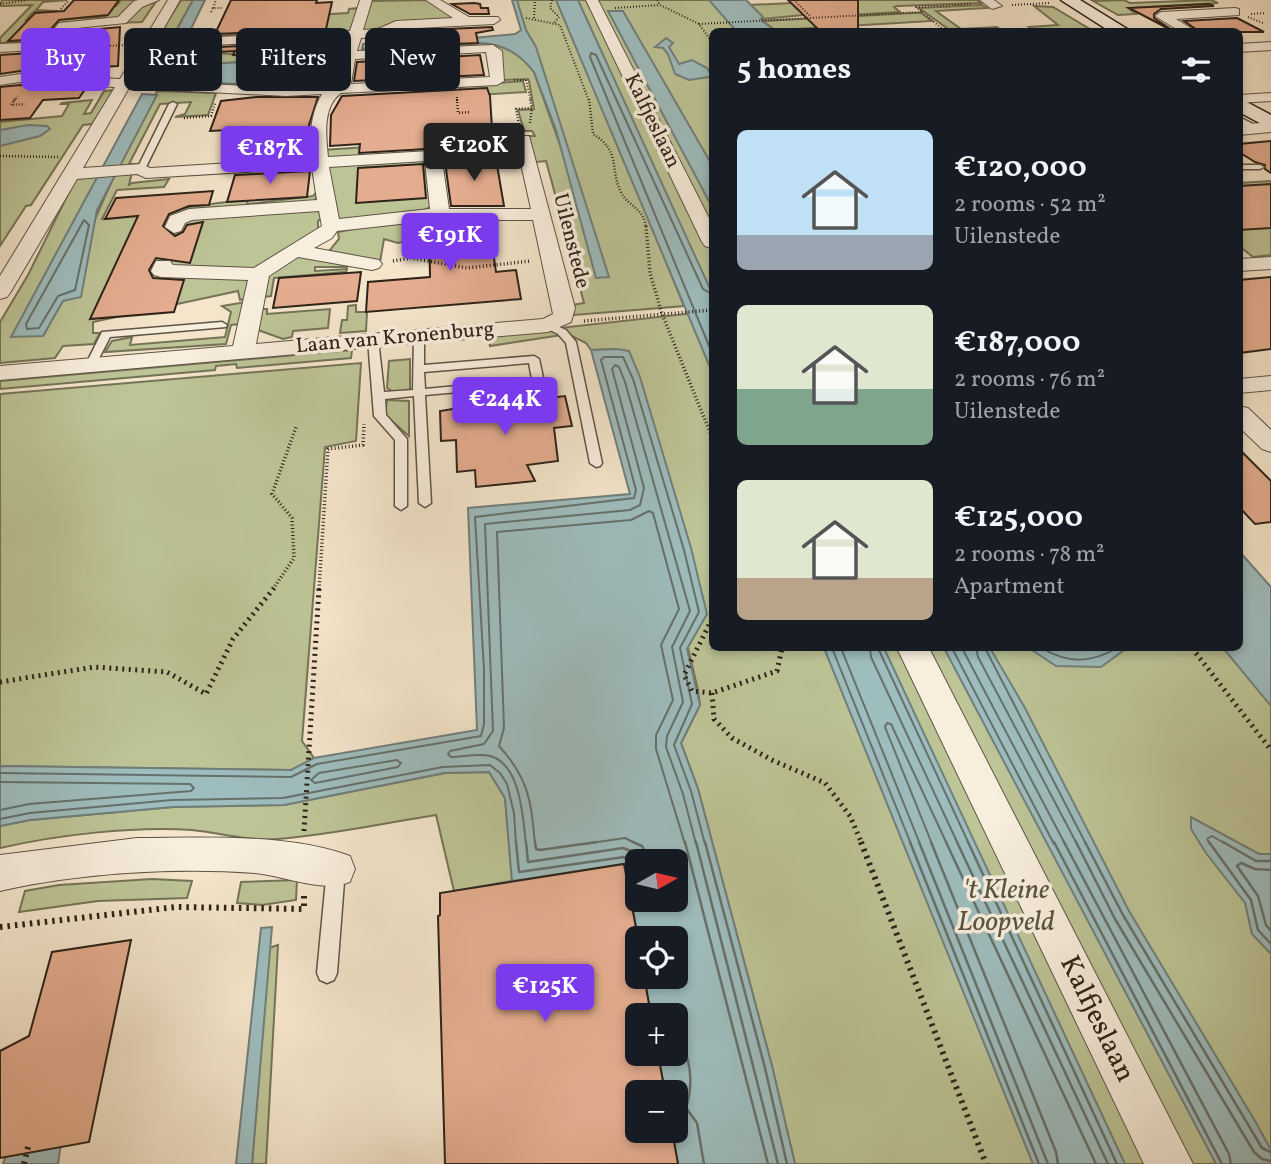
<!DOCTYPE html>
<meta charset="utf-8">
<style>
:root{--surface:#171b24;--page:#20242c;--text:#f1f3f6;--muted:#9ea1a6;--accent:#7c3aed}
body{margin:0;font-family:Vollkorn,serif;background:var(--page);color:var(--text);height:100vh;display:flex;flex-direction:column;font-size:26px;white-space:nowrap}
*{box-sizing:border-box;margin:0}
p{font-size:23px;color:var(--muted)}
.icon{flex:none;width:38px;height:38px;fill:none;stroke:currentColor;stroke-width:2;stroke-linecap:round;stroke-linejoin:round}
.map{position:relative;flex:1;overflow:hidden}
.side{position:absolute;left:709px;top:28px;width:534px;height:623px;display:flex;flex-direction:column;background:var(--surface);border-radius:10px;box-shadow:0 4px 10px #0003}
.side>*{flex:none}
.banner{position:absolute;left:21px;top:28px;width:583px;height:63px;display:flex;gap:14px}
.needle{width:46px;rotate:82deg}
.controls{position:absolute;left:625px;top:849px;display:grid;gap:14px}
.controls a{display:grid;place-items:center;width:63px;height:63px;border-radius:10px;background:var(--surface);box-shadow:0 4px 10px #0003;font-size:35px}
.price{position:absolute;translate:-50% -60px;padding:0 16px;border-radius:7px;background:var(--accent);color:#fff;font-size:23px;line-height:46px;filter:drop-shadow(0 2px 4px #0008)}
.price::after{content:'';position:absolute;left:50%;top:42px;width:21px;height:16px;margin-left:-10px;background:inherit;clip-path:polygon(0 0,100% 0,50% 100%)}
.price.selected{background:#222;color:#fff}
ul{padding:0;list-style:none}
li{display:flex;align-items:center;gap:21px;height:175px;padding:0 28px}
li span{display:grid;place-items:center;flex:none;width:196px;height:140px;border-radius:10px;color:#555}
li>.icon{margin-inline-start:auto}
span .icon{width:84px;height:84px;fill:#fffc;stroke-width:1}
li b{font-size:30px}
h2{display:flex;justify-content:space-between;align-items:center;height:84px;padding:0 28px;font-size:30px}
.tag{padding:0 24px;border-radius:10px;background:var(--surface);box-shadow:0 4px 10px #0003;font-size:24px;line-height:63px}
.tag.selected{background:var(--accent);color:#fff}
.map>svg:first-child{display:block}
.green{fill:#bdc496;stroke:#757458;stroke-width:2}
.water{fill:#9ebdbe;stroke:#717f7c;stroke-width:2;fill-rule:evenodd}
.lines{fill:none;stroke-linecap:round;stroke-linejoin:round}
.shore-far1{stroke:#66706c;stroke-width:2}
.shore{stroke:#66706c;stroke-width:2.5}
.building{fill:#e4ad8f;stroke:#2d231a;stroke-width:2}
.lane-casing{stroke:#5f5446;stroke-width:3}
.street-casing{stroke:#5f5446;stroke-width:2}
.secondary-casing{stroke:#2d231a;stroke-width:3}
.path-far4{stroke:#2d231a;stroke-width:2;stroke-dasharray:1 2;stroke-linecap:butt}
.path-far3{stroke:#2d231a;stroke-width:2.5;stroke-dasharray:1 2;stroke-linecap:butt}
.path-far2{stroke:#2d231a;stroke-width:3.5;stroke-dasharray:1 2.5;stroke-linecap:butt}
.path-far1{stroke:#2d231a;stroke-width:5;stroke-dasharray:2 4.5;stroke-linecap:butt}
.path{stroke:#2d231a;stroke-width:6;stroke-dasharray:2.5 5;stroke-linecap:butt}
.lane{fill:#f8eedd;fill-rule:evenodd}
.street{fill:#f8eedd;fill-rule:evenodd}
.secondary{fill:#f8eedd;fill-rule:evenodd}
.labels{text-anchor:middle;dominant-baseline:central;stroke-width:7;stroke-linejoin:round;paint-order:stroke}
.far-street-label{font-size:21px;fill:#2d231a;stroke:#f8eedd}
.near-park-label{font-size:28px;font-style:italic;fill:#58533f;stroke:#f8eedd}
.near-street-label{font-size:28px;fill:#2d231a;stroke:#f8eedd}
</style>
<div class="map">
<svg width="1271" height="1164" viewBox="0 0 1271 1164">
<rect width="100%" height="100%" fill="#f4e5cb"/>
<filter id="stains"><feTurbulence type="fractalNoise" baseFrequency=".00286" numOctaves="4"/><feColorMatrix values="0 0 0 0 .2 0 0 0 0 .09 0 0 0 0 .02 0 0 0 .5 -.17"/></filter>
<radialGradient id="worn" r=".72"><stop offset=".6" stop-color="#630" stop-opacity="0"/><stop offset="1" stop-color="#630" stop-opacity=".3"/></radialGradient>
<g class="green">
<path d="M2,0h65l-24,2 -7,8 22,1 -25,1 -7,8 79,-3 4,-7 -18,-3 25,-1 5,-6h36l-15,22 -53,2 -5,4h-14l-26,14 -44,1v-5l32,-33 -32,1z"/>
<path d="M181,0h12l-44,80 -5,-1 6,-11 -12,1z"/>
<path d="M428,0l29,18 -96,13 9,-30z"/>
<path d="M516,0h43l125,306 -110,9 -2,-10 12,-2 -33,-124 -5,-18 -10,1 -8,-26h7l-3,-5h-8l-6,-21 16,-1 -5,-28 -1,-2 -25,1 -6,-30 -77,-2h-8v3l-41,1 -3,-2 115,-7c22,2 37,11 51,29l73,205z"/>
<path d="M576,0h136l29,31 -29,1v264z"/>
<path d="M857,0h120l4,3 -84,3 -3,1 6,5 -85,5z"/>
<path d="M1124,0l6,3 81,-3 7,3 -90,5 8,6 -18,1 -25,-14z"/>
<path d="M793,3l11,12 -43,4 -11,-14z"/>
<path d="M982,5l5,3 -51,3 25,18 36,-2 5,4h-51l-32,-23z"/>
<path d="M1034,6l19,1 40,24 -60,-1 -4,-3 29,-2z"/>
<path d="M359,8l-9,23 -25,4 1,-4 -21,3 -99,7 2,-5 79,-4 1,-5 26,-12 34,-2 1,-4z"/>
<path d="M913,13h8l11,8 -135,8 2,3 -23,-1 -13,-10z"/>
<path d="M320,37l29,1 -3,16 -77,13h-9l79,-15v-3l-62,11 -105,6 11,-22 38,-2 -4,11 33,2v4l18,-1 56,-16 -4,-2z"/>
<path d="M523,81l3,11 -66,4v-8l4,-2z"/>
<path d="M115,90l-23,34 -9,1 -52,80 -5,1 -26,40v-124l62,-6 7,-12h-8l1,-1 30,-3 -8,14 7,-1 13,-22z"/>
<path d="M157,91l59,2 -8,22 -33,2 10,-3 6,-12 -31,2 -31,60h12l-22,3z"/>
<path d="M442,142v12l-113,7 -6,-11z"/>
<path d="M429,160l4,44 -6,5 -64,13 -28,-1 -9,-56z"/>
<path d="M132,172l-3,13 3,-2 37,-4 -5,8 -47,3 -15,29 146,-20 -1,5 66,-8 4,-5 -2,12 7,15 -4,3v13l-67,37 -5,28 -6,1 -2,-9 -145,31v11h7l-6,11 -31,2 -8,12 -55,5v-41l28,-47 48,-97 24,-4 -57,162c30,-53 46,-110 73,-163z"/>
<path d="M1271,181v74l-18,2 -14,-11v-63z"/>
<path d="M405,219l40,1 -34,5 -8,17 -5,1 -14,-4 -4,23 -51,-11 10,-12 -1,-7z"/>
<path d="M299,254l48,9v4h-32v4l32,-2 -1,3 -72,6 -3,18 -8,1 6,-25z"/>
<path d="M246,302l-6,22 -9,1 -5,19 -121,8 7,-11 20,-4 -2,8 95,-8 6,-25 -9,-6z"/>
<path d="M356,305v7h11l-1,19 -26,2 2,-13h5l1,-14z"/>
<path d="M259,309h8v5l63,-5 -2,19 -35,3 -1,6 -9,2 -25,-9z"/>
<path d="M712,311v337h521l38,48v468h-476l-23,-98 -74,-277 -17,-46 19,-38 -2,-15 -81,-341 -26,1 -5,-7 -18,-9 -78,12 -2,-10z"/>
<path d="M352,350l-1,8 -114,10 -1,-4 -20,2 -1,4 -215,19v-8z"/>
<path d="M410,359v32h-18l-5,-3 2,-27z"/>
<path d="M361,363l-5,78 -31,6 -23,294 12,17 -22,12 -292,-4v-372z"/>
<path d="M387,400l22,1v35l-24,-21z"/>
<path d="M489,772l16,26 7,83 -58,10 -18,-76c-52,8 -106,20 -159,24 -29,2 -56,-6 -85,-9 -59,-4 -135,5 -192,18v-22l30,-6 143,-13 111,-2 161,-32z"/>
<path d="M152,879l40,2 -5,17 -89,3 -79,11 6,-21 34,-6z"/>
<path d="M297,880l-1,20 -34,5 -25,-2 4,-21z"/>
<path d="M278,945l-12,219h-14l17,-216z"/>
</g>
<g class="water">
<path d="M193,0h12l-32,66 104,-6 63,-12 -1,4 -81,15 -19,17 -90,-4z"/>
<path d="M512,0h5l9,30 10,17 73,230 -13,1 -40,-148 -22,-58c-14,-18 -29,-27 -51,-29l-121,6 1,-5 34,-7 33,5 85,-8 6,-4z"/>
<path d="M556,0h22l134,293v79z"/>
<path d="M709,0h37l17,17 -2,2 1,2 14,10h-40z"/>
<path d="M608,11h15l89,154v42z"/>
<path d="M666,38l7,5 -4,4 10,17 13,-4 15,8 4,6 -2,3 -20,3 -14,-6 -7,-20 -5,-6 -8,-1z"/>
<path d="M142,94l15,1 -60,115 -16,87 -18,4 -20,35 -32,1z"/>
<path d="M28,125l19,1 3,3 -10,7 -40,10v-16z"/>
<path d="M617,349l12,2 11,26 51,171 16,66 -20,35 13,56 -19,38 17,46 74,277 23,98h-117l-6,-33 4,-1v-38h-11l-7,-38h18v-39h-25l-7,-38 32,-1v-38h-38l-14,-74 -112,17 -7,-83 -16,-26 -45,1 -160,32 -111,2 -143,13 -30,6v-60l291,4 23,-12 163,-28 -9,-222 162,-14 -39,-144zM637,861h39v39h-39z"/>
<path d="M1239,551l32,36v119l-48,-58h16z"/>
<path d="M824,648h60l241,516h-92z"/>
<path d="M944,648h46l35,60 104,203 126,210 16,29v14h-55z"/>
<path d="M1029,648h98l-26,19 -45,-1z"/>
<path d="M1191,817l68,37h12v100l-19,-20 -7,-31 -39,-50 -15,-24z"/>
<path d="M272,927l-20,237h-16l25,-236z"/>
<path d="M62,1137l-4,27h-55l6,-17z"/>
</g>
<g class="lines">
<g class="shore-far1">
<path d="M84,220l5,5 -14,65 -17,6 -19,32 -12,1 -1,-5z"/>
<path d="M712,294l-9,-5 -107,-234 -5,-2 -1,4 122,296"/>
<path d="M832,648l79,196"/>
<path d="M841,648l79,196"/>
<path d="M870,648l1,9 87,187"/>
<path d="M878,648l91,196"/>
<path d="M952,648l102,196"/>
<path d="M962,648l103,196"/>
<path d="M976,648l2,9 99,187"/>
<path d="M985,648l101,196"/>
<path d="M1042,648c26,16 49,15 75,0"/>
<path d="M397,760l4,3 -3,4 -83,16 -4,-3 8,-7z"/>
<path d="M0,773l291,4 26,-13 164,-28 3,-12v-55l-9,-152 159,-19 2,-8 -35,-130 3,-3h19l10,22 51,171 15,62 -19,36 12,56 -18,41 17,46 14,53"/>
<path d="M0,782l190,2 4,4 -3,3 -162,13 -29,6"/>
<path d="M0,819l30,-6 142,-13 111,-2 160,-31 47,-2 10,8 7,11 7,29 2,31"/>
<path d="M526,844c-3,-25 -5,-80 -36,-88 -11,-3 -28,1 -39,1l-3,-3 2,-3 34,-7 9,-13 -8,-207 145,-14 10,-5 4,-17 -32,-119 3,-4 4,2 6,15 65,229 -18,36 11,55 -16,34 -1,11 17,47 13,50"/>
<path d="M535,844c-4,-43 -6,-65 -36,-98l5,-18 -7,-196 134,-12 18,-9 4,2 26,96 -18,36 12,55 -17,35v14l29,95"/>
<path d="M584,844l41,-6 12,6"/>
<path d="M932,844l-47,-117 2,-4 4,1 56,120"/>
<path d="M1210,844l-3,-5 5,-3 14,8"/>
</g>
<g class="shore">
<path d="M516,842l3,30 105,-15 7,6 6,33"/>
<path d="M526,842l2,20 95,-14 11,4 6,9"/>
<path d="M535,842l1,7 4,1 57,-8"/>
<path d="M633,842l9,4 8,15"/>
<path d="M685,842l83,322"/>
<path d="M696,842l82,322"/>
<path d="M705,842l60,226 22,96"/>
<path d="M910,842l129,322"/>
<path d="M919,842l129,322"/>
<path d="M931,842l125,310 2,12"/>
<path d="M946,842l150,322"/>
<path d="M957,842l151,322"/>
<path d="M968,842l149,322"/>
<path d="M1054,842l168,322"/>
<path d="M1064,842l165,312 2,10"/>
<path d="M1076,842l39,77 139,233 8,7 9,2"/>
<path d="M1085,842l38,73 139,233 9,4"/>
<path d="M1209,842l42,58 7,30 13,14"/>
<path d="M1223,842l33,19h15"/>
<path d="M1271,870l-16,-1 -14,-6 -4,3 21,30 8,29 5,6"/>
<path d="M676,1034c15,22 18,49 10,74l11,15 7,41"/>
</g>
</g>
<g class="building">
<path d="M74,0h45l-11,15 -49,5 -17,19 -34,2 27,-28 29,-2z"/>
<path d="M231,0h86l-1,3 16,-1 -6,27 -111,5z"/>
<path d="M788,0h70v32h-37z"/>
<path d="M474,3l6,1 1,4h7l1,6h-19l-18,-10z"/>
<path d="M1209,4l5,2 -53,3 -7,5v4l21,14 -46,-24z"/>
<path d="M1237,18l27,14h-64l-16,-11z"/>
<path d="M120,27l-2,39 -18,1 -6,8 -74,-4 -20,3v-19l31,-2 -7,10 9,5h7l28,-36z"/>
<path d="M492,27l1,3 -17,3 2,10 -76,3v-15z"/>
<path d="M324,42l-4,22 18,-1 -6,19 -73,2 2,-26 -28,-3 2,-4 -18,1 2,-5z"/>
<path d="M480,55l4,20 -130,6 3,-19z"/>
<path d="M20,85l66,3 -7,10 -36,2 -13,18 -30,2v-33z"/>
<path d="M487,88l3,8 3,49 -134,8 1,-9 -30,2 1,-31 11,-19z"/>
<path d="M257,97h61l-9,28 -1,31 -69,4 10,-31 -39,2 11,-30z"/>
<path d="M1271,141v32l-6,-4v-4l-10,-3 -16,-10v-8z"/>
<path d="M496,159l8,47h-53l-6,-44z"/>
<path d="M423,164l3,34 -70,5 2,-35z"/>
<path d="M310,171l-3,26 -80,5 8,-27z"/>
<path d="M1271,184v44l-32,2v-44z"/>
<path d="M213,191l-4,14 -20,1 -20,8 -6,12 12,10 8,-4 4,-7 16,-3 -13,41 -34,-5 -7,12 4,8 31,2 -10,32 -84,7 48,-103 -33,3 11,-21z"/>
<path d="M429,223h60l7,49 20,-2 5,29 -155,13 2,-30 62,-5z"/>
<path d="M361,272l-4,29 -84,7 6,-30z"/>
<path d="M1271,277v72l-32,4v-73z"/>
<path d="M515,392l1,10 49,-6 7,30 -18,2 4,33 -31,4 8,16 -59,6 -1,-17 -18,2 -1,-32 -15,1 -1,-30 50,-8z"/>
<path d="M1239,449l32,32v41l-16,2 -16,-17z"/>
<path d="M624,864l14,74 -1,38h7l7,39h-14v39h21l7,38h-28v38h35l6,34h-233l-7,-248 2,-1v-22z"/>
<path d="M131,940l-42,202 -89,16v-107l29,-15 23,-84z"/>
</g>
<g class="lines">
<g class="lane-casing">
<g id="lane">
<path d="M173,102l4,2 -32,65 -7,2 -1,-2 32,-65z"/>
<path d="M1239,117l18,9 1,2 -7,2 -12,-8z"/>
<path d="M1239,165h21l4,2 -4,2h-21z"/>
<path d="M222,322l5,3 -1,2 -116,10 -16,31 -4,1 -5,-3 17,-34z"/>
<path d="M548,322l18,8 10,12 26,121 -2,3 -4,1 -6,-4 -24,-120 -8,-9 -14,-7v-4z"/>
<path d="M419,333l5,3v29l110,-9 5,3 5,23 -6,3 -113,10 6,108 -6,4 -6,-4 -5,-107 -29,3 1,16 21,24v67l-6,4 -6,-4v-66l-21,-24 -6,-76 5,-3 5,3 6,52 29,-2 1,-54zM529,363l3,16 -107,10 -1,-17z"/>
<path d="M336,861l6,2 3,6 -8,104 -3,7 -7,3 -7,-3 -3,-7 10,-104 3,-6z"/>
</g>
</g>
<g class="street-casing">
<g id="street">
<path d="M139,0h20l-17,7 -16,16 -59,6 -28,36 -5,1 -7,-4 9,-12 -36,2v-8l43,-2 16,-19 59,-6 16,-16z"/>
<path d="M168,0h12l-46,80 152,8 48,-3 14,-47 -152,8 -7,-4 7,-4 154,-7 10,-31h12l-9,30 15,-1 18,-8 57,-3 -27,-18h14l29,17h29l2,3 -6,4 -95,5 -19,8 -19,1 -4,13 136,-6 9,6 2,30 -7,4 -156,8c-19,14 -15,43 -13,64l188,-11 1,-10h12l46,172 -4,14 -23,10 -548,48v-14l233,-20 15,-66 -87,-3 -7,-2 -3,-4 5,-10h14l3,4 81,3 68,-42 -3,-15 -127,9 -7,3 -4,8 -7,2 -9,-6 5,-11 19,-7 128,-9 -5,-32 -166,10 -9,-4 -60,5 -67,114 -3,4 -7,2v-23l115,-189 -95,-5 -20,3v-8l20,-3 100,5zM486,52l4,25 -139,7 4,-25zM129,88l157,8 36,-2c-12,21 -12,41 -11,64l-161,10 -9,-4 -58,4zM519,155l12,54h-82l-7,-49zM425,161l5,48 -91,10 -10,-52zM436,220h97l20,94 -10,5 -287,25 13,-68 29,-19 74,13 7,-2 3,-4 -3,-4 -65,-12 18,-10 5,-7z"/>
<path d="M586,0h12l114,224v24l-7,-2 -3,-4z"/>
<path d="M980,0h14l8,6 -10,3z"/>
<path d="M1235,8l4,1v6l-63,4 21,13h-16l-26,-16 6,-4z"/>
<path d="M1271,42v8l-32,2v-8z"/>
<path d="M1271,93v8l-32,2v-8z"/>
<path d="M1271,122v10l-32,3v-10z"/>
<path d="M1271,257v12l-32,2v-12z"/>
<path d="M1271,376v14l-32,3v-14z"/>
<path d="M1239,406l9,2 23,22v22l-9,-3 -23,-22z"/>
<path d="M897,648h32l264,516h-49z"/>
<path d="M137,838c66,0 150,-5 213,18l5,13 -5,13c-29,11 -64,-6 -95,-9 -79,-6 -177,0 -255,18v-36z"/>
</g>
</g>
<g class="secondary-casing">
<g id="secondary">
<path d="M1061,0h19l52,32h-21z"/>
<path d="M1239,98l32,17v14l-32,-17z"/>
</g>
</g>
<g class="path-far4">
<path d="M552,0l-2,8 9,9 -5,6"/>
<path d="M657,0l3,5 39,19 13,18"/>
<path d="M794,0l17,17"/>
<path d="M0,4l27,-4"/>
<path d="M1012,5l37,-2"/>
<path d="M213,8l3,-8"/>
<path d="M615,8l45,-3"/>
<path d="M61,9l8,-9"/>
<path d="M211,12l2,-4h9"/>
<path d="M922,12l24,20"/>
<path d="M1251,14l15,-1"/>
<path d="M1248,17l15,6"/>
<path d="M526,18l34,7 29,76"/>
<path d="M534,18l1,-18"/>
<path d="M699,24l223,-12 -6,-5 55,-3"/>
<path d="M68,48l58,-3"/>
<path d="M270,75l7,-6 51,-10"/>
<path d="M514,80h12l5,21"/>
<path d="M457,97v4"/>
<path d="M14,101l4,-5"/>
</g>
<g class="path-far3">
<path d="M15,99l-4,6 14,-1"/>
<path d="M457,99l1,14 12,-1"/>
<path d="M589,99l4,35c29,18 16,35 28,58 8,16 23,15 25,36"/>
<path d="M184,118l27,-2 4,-13"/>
<path d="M530,123l2,-15"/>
<path d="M519,124l-3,-15 16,-1 -2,-9"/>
<path d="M0,156l59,1"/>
</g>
<g class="path-far2">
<path d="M646,226l4,47 12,41 50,123"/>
<path d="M404,256l8,-21"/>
<path d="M393,261l18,-3 56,10 64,-7"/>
<path d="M584,321l128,-11"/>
<path d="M273,589l21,-31 -2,-40 -20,-24 24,-67"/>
<path d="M319,589l9,-140 35,-4 1,-21"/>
</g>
<g class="path-far1">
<path d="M712,619l-28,56 8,16 20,2 65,-22 5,-23"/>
<path d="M1192,648l79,102"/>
<path d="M0,682l94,-15 73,5 39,22 27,-55 41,-51"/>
<path d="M712,693l2,26 18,19 40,22 53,23 25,33 12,28"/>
<path d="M304,831l15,-243"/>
</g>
<g class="path">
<path d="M861,842l125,322"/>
<path d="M304,896v13"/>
<path d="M0,927l176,-20 130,2"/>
<path d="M24,1164l5,-21"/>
</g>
<use href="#lane" class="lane"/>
<use href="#street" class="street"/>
<use href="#secondary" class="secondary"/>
</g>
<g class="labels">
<g class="far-street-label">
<text transform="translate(652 121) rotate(64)">Kalfjeslaan</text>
<text transform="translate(571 241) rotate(76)">Uilenstede</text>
<text transform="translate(395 338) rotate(-5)">Laan van Kronenburg</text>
</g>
<g class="near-park-label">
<text x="1006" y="890">'t Kleine<tspan x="1006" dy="32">Loopveld</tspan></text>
</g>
<g class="near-street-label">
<text transform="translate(1097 1019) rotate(64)">Kalfjeslaan</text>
</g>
</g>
<rect width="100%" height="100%" filter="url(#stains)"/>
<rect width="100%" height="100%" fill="url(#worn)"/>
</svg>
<div class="controls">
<a><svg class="needle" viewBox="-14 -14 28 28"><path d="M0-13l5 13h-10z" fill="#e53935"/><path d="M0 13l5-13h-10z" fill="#9ea1a6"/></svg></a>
<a><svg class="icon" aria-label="locate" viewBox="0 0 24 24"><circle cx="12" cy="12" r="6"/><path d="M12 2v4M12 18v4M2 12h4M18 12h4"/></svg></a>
<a>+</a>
<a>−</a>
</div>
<b class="price selected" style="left:474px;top:183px">€120K</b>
<b class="price" style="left:270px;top:186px">€187K</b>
<b class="price" style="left:450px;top:273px">€191K</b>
<b class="price" style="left:505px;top:437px">€244K</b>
<b class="price" style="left:545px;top:1024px">€125K</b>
<div class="banner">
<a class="tag selected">Buy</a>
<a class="tag">Rent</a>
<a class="tag">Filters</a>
<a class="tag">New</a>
</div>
<section class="side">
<h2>5 homes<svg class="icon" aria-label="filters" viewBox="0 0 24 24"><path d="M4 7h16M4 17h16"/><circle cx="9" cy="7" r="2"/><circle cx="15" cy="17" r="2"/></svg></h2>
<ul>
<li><span style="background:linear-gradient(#bfe0f5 75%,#9aa5b1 0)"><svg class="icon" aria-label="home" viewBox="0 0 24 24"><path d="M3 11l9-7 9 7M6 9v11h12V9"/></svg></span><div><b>€120,000</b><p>2 rooms · 52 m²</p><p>Uilenstede</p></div></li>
<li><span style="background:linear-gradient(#dfe7d0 60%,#7fa58c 0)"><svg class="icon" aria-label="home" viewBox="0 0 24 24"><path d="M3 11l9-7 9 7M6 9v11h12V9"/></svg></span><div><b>€187,000</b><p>2 rooms · 76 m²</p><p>Uilenstede</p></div></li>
<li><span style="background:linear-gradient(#dfe7d0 70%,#b9a48a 0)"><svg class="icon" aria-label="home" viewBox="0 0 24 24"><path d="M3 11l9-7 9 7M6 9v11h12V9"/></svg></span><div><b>€125,000</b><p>2 rooms · 78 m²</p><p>Apartment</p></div></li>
</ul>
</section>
</div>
